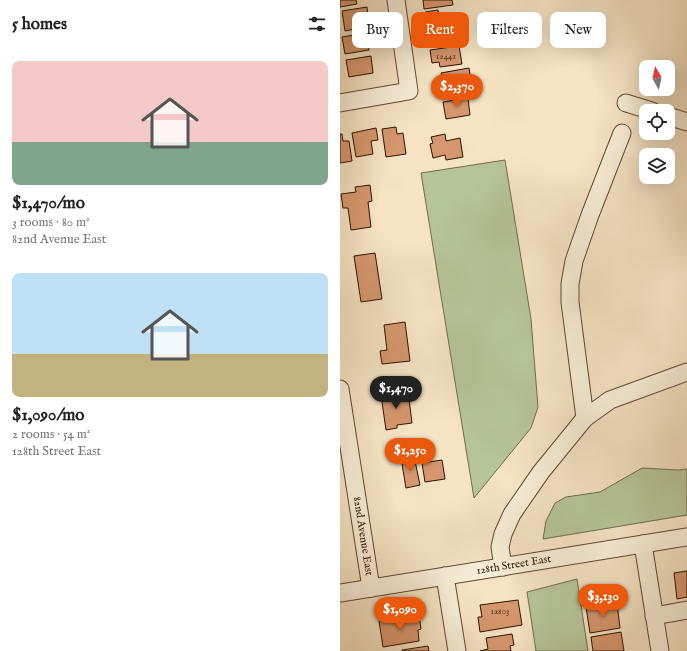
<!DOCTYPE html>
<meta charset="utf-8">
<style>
:root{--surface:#fff;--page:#f6f6f6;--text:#222;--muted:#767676;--accent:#ea580c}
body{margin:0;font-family:"IM FELL English",serif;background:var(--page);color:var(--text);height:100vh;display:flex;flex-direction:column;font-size:15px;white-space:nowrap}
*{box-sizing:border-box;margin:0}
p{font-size:13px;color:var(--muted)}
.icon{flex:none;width:22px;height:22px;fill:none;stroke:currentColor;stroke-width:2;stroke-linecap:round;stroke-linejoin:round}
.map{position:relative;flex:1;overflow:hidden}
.side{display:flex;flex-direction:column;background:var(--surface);width:340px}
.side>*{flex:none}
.banner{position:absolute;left:12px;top:12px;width:275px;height:36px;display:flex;gap:8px}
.needle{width:26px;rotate:351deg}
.buttons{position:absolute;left:299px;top:60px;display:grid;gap:8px}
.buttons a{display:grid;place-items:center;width:36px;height:36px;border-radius:8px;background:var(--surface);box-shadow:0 4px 16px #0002;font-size:20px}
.price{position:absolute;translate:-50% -34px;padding:0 9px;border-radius:14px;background:var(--accent);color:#fff;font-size:13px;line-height:26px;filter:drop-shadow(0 1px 2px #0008)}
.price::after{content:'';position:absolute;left:50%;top:24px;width:12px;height:9px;margin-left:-6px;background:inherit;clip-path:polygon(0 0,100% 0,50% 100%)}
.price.on{background:#222;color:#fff}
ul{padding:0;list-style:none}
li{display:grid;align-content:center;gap:8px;height:212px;padding:0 12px}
li span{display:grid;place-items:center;height:124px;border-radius:8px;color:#555}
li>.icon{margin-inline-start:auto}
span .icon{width:72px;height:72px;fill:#fffc;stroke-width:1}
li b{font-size:17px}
h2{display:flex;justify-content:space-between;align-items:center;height:48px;padding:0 12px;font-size:17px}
.tag{padding:0 14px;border-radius:8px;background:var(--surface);box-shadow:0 4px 16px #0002;font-size:14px;line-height:36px}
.tag.on{background:var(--accent);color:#fff}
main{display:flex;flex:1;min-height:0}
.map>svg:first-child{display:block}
.green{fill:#b6c598;stroke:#716c4d}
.building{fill:#d6976e;stroke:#2c1302}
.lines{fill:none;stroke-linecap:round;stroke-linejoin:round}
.minor-casing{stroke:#5e4732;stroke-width:19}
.minor{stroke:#f8edd8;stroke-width:17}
.labels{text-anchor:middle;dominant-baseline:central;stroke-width:3;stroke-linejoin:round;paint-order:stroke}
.number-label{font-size:9px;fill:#56341d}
.street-label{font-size:11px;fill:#2c1302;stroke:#f8edd8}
</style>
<main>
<section class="side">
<h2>5 homes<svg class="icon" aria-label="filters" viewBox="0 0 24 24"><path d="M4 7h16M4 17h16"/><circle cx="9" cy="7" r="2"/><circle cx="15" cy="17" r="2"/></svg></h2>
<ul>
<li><span style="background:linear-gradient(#f6c9c9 65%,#7fa58c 0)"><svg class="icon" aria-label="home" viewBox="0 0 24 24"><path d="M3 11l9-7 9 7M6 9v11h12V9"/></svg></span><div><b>$1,470/mo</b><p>3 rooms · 80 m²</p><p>82nd Avenue East</p></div></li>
<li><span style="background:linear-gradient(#bfe0f5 65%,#c2b280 0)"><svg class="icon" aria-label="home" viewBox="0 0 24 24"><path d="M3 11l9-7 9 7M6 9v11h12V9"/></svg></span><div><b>$1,090/mo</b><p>2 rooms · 54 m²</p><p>128th Street East</p></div></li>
</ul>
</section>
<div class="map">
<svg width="347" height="651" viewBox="0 0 347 651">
<rect width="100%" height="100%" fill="#f5e3c3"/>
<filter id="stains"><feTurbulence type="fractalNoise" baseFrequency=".005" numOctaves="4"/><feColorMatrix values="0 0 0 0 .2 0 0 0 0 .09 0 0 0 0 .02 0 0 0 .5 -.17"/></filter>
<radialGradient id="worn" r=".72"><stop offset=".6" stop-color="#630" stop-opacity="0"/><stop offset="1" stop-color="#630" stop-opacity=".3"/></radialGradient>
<g class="green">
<path d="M165,160l26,159 7,88 -7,21 -57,70 -53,-325z"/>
<path d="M302,468l36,2 9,-1v46l-144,24 3,-18 9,-18 11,-6 34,-5z"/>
<path d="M237,579l11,72h-52l-9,-59z"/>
</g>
<g class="building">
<path d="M0,0h16l1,4 -17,3z"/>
<path d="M83,0h29l1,5 -29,4z"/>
<path d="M27,7l1,9h-3l2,11 -22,4 -3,-20z"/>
<path d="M98,10l1,7 12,-1 2,18 -25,4 -3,-18 1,-1 -1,-7z"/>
<path d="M27,33l2,17 -24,4 -3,-17z"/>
<path d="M119,46l3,18 -22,3 -1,-5 -7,1 -2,-13z"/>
<path d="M31,56l2,17 -24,4 -3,-17z"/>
<path d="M129,68l3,18 -22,4v-5l-7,1 -2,-13z"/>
<path d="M128,98l2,17 -24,4 -3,-17z"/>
<path d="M56,127l1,7 6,-1 3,21 -20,3 -4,-28z"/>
<path d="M36,128l2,12 -7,1 2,13 -17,3 -4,-24z"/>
<path d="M0,134h2l1,7h6l3,20 -12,2z"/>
<path d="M105,134l1,7 14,-3 3,19 -17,3 -1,-5 -12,3 -3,-14 3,-1 -2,-6z"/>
<path d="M30,185l2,16 -4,1 3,25 -20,3 -3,-22h-5l-2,-14 15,-2 -1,-5z"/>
<path d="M35,253l7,46 -21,3 -7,-46z"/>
<path d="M65,322l5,39 -28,3 -2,-13 7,-1 -3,-25z"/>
<path d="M68,391l4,32 -15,2v3l-11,2 -5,-35z"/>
<path d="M74,456l6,29 -14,3 -5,-30z"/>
<path d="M102,460l3,19 -20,3 -3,-19z"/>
<path d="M347,571v26l-10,2 -3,-26z"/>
<path d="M178,600l4,25 -42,7 -2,-15h4l-2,-12z"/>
<path d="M277,603l3,25 -30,5 -4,-26z"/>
<path d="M79,615l2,14 -3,1 1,11 -36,6 -4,-26z"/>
<path d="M281,632l3,19h-31l-2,-14z"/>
<path d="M172,634l2,11 -4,1 1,5h-31l8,-2 -2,-11z"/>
<path d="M88,646l1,5h-27v-1z"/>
</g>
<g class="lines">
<g class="minor-casing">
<g id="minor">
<path d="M0,103l69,-12 -13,-91"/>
<path d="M286,103l26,8"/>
<path d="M328,116l19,6"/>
<path id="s1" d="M0,389l31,199"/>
<path d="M245,418l-15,-116v-18l4,-23 16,-46 32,-82"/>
<path d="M303,544l17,107"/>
<path d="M163,567l-3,-20 3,-13 9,-20 29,-42 44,-54 25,-18 77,-28"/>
<path d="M105,576l12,75"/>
<path id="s2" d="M0,593l347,-56"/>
<path d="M314,616l33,-6"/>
</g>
</g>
<use href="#minor" class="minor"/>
</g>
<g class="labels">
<g class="number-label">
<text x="106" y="56">12441</text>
<text x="160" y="611">12803</text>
</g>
<g class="street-label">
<text stroke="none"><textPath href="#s1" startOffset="149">82nd Avenue East</textPath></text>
<text stroke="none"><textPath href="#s2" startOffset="176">128th Street East</textPath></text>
</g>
</g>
<rect width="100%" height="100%" filter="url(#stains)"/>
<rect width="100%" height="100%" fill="url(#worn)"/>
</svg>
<div class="buttons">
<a><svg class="needle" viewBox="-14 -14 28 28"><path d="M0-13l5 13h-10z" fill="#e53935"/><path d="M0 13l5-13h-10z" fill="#767676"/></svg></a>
<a><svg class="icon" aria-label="locate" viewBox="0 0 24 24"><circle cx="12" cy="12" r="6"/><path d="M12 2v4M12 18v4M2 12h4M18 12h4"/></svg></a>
<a><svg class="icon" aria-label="layers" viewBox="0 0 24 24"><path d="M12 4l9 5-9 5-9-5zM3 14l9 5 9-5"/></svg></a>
</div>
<b class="price" style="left:117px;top:108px">$2,370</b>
<b class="price on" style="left:56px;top:410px">$1,470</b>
<b class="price" style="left:70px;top:472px">$1,250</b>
<b class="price" style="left:263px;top:618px">$3,130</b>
<b class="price" style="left:60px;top:631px">$1,090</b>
<div class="banner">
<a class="tag">Buy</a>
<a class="tag on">Rent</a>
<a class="tag">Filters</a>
<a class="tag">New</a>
</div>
</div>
</main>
